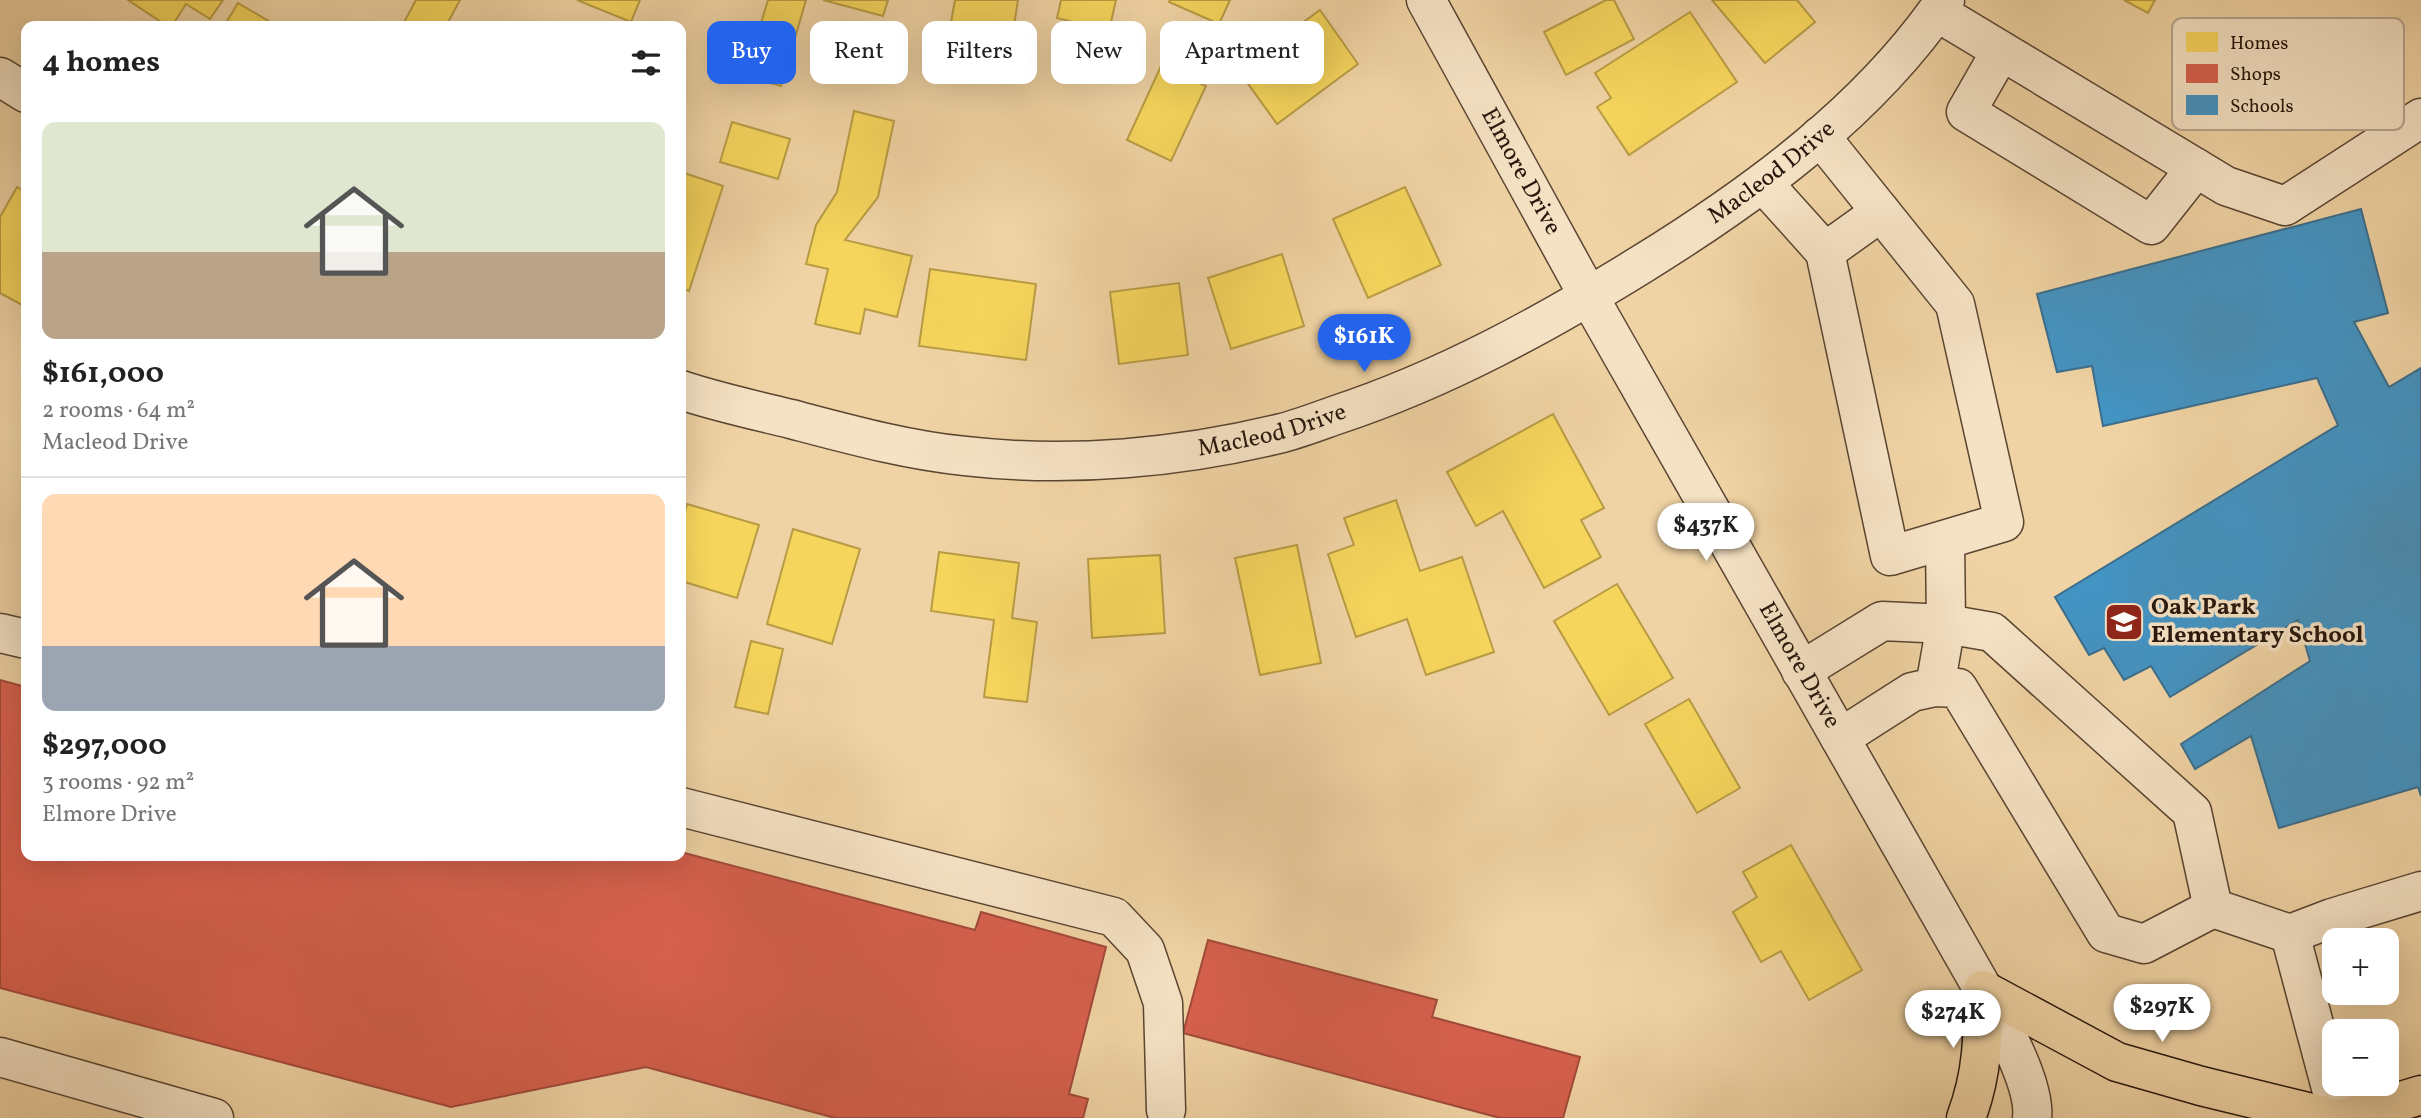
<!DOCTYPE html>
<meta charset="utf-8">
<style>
:root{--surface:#fff;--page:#f6f6f6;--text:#222;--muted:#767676;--line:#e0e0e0;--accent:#2563eb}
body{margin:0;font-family:Vollkorn,serif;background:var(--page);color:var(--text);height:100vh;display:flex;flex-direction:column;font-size:26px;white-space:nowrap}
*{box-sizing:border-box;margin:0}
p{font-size:23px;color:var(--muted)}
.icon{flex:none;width:38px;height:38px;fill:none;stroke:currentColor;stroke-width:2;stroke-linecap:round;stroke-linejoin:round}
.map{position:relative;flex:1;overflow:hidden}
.side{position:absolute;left:21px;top:21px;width:665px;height:840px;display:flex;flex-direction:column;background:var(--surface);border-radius:14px;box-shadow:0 7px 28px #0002}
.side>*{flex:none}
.banner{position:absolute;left:707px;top:21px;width:665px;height:63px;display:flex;gap:14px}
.controls{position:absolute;left:2322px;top:928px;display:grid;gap:14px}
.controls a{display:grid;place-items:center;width:77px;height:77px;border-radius:14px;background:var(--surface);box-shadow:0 7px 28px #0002;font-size:35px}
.price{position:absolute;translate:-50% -60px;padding:0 16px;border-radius:24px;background:#fff;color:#222;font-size:23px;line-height:46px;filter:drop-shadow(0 2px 4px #0008)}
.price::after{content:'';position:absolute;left:50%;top:42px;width:21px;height:16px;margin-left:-10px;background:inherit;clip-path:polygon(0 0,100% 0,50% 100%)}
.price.on{background:var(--accent);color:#fff}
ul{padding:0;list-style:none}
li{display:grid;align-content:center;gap:14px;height:371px;padding:0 21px}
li+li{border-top:2px solid var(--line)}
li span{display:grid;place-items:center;height:217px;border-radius:14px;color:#555}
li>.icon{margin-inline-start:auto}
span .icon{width:126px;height:126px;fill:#fffc;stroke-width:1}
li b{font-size:30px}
h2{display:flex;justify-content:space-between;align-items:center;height:84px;padding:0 21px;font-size:30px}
.tag{padding:0 24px;border-radius:14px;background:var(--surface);box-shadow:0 7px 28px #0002;font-size:24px;line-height:63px}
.tag.on{background:var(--accent);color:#fff}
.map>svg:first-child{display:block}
.homes{fill:#f6d55c;stroke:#b89c44;stroke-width:2}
.shops{fill:#d6604d;stroke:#a24a3a;stroke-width:2}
.schools{fill:#4393c3;stroke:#3b6e8c;stroke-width:2}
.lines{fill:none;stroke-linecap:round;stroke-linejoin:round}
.minor-casing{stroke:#594532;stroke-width:41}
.major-casing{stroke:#27160c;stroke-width:41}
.minor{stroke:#f5e2c4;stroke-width:38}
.major{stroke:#f0d3a4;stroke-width:38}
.labels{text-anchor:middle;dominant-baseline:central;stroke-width:7;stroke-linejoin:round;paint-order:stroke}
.street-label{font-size:24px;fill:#27160c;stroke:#f5e2c4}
.poi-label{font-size:24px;font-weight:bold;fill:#27160c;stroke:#f5e2c4;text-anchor:start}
.key{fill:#f5e2c4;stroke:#b7a58d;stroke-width:2}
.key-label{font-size:19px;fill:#27160c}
</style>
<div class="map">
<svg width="2421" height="1118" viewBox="0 0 2421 1118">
<rect width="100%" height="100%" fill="#f0d3a4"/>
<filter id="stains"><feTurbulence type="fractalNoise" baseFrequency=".00286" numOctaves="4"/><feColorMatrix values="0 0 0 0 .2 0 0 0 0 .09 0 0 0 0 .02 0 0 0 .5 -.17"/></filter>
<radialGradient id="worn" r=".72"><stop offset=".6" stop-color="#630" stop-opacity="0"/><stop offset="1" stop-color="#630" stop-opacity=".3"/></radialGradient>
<g class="homes">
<path d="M128,0h95l-13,19 -24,-15 -14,22h-5z"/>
<path d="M416,0h44l-14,26h-44z"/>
<path d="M577,0h63l-9,22z"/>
<path d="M768,0h38l-25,86 -36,-10z"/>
<path d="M823,0h65l-5,16z"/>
<path d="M955,0h63l-6,38 -62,-10z"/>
<path d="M1061,0h55l-7,31 -52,-13z"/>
<path d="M1170,0h60l-11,24 -50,-22z"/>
<path d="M1606,0h8l20,39 -68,36 -22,-43z"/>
<path d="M1712,0h85l18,22 -50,41z"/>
<path d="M2124,0h31l-7,13z"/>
<path d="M238,3l39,23h-53z"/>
<path d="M1320,10l38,54 -81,60 -39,-54z"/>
<path d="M1690,12l47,70 -108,73 -32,-48 14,-9 -16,-25z"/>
<path d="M1161,66l45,20 -35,75 -44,-21z"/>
<path d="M854,111l40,10 -16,76 -33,43 67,16 -15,61 -32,-8 -5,25 -45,-10 13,-55 -22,-5 10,-39 21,-33z"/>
<path d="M732,122l58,17 -12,40 -58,-17z"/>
<path d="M681,172l42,14 -34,105 -8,-3z"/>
<path d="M17,187l9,5v115l-26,-14v-76z"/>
<path d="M1405,187l36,78 -73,33 -35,-79z"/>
<path d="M1282,254l22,72 -73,23 -23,-71z"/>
<path d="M930,269l106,15 -10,76 -107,-14z"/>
<path d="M1179,283l9,72 -69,9 -9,-72z"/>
<path d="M1553,414l51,94 -23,12 20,37 -57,31 -41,-77 -27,15 -29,-54z"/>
<path d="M1396,500l24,71 42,-14 32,95 -68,23 -19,-56 -51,18 -28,-83 26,-9 -10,-27z"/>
<path d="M687,504l72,21 -22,73 -56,-17v-55z"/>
<path d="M793,529l67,20 -28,95 -65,-20z"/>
<path d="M1297,545l24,118 -61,12 -25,-117z"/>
<path d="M939,552l80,11 -7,55 25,4 -10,80 -43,-5 10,-77 -63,-9z"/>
<path d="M1160,555l5,78 -73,5 -4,-79z"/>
<path d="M1617,584l56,94 -64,37 -55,-94z"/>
<path d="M751,641l32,8 -15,65 -33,-7z"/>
<path d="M1689,699l51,89 -43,25 -52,-89z"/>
<path d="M1791,845l71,125 -53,30 -28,-49 -20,11 -28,-50 24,-15 -14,-25z"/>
</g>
<g class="shops">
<path d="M0,680l26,7v169h655v-4l294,78 6,-18 125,35 -37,147 19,5 -5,19h-248l-189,-51 -195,40 -451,-119z"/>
<path d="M1208,940l229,60 -5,17 148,40 -17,61h-63l-317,-85z"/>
</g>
<path class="schools" d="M2361,209l27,104 -34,9 35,65 32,-19v428l-3,-9 -139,41 -28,-92 -56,33 -14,-25 129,-83 -12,-41 -128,77 -19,-31 -27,14 -20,-32 -15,7 -34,-58 283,-172 -21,-47 -214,48 -11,-60 -35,6 -20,-78z"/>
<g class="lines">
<g class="minor-casing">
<g id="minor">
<path id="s1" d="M1426,0l163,297 399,701c15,30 48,88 44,120"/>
<path d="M1937,12l289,174 59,20 136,-88"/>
<path d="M2001,51l-35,61 185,113 45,-57"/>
<path d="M0,77l26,16"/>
<path d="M1763,183l62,69 65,304 114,-34 -49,-218 -135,-168"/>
<path d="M1825,252l56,-40"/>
<path id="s2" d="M681,390c36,12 73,20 110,29 57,15 115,31 174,37 105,12 215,2 317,-23 19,-5 37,-12 54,-18 109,-36 209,-91 306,-151 113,-70 227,-153 303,-264"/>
<path d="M0,633l26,6"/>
<path d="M1801,671l81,-50 64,3 46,8 200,180 21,96"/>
<path d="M1935,687l11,-63 -1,-84"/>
<path d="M1840,738l72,-46 23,-5 23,1 148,245 38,11 69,-36 77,26 42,-16 89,-27"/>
<path d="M681,807l433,110 31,33 18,53 3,107"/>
<path d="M2290,934l49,184"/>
<path d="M0,1057l214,61"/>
</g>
</g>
<g class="major-casing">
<g id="major">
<path d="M1966,1118c17,-45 17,-81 17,-128l134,72 84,24 131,32"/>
<path d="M2345,1118l76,-23"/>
</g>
</g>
<use href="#minor" class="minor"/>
<use href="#major" class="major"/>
</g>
<defs>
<g id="school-square" transform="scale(2.0125)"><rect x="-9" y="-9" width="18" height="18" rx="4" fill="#8f2418" stroke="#f5e2c4"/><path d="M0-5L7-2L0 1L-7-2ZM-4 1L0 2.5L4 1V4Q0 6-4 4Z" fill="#fff"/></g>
</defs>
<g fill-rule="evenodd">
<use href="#school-square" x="2124" y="622"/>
</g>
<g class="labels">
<g class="street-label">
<text stroke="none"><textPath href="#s1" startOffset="196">Elmore Drive</textPath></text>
<text stroke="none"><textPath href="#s2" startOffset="1169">Macleod Drive</textPath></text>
<text stroke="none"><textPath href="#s2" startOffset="602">Macleod Drive</textPath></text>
<text stroke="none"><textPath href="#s1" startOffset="763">Elmore Drive</textPath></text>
</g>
<g class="poi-label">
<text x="2151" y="608">Oak Park<tspan x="2151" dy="28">Elementary School</tspan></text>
</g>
</g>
<rect x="2172" y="18" width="232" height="112" rx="10" class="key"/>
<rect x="2186" y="32" width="32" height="20" fill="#f6d55c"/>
<rect x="2186" y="64" width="32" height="19" fill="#d6604d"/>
<rect x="2186" y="95" width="32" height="20" fill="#4393c3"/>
<g class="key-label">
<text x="2230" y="49">Homes</text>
<text x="2230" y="80">Shops</text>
<text x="2230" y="112">Schools</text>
</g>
<rect width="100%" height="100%" filter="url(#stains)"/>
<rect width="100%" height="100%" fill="url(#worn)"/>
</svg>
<div class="controls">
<a>+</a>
<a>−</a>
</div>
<b class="price on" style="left:1364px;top:374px">$161K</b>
<b class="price" style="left:1706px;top:563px">$437K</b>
<b class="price" style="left:2162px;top:1044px">$297K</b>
<b class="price" style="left:1953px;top:1050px">$274K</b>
<div class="banner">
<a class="tag on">Buy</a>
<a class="tag">Rent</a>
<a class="tag">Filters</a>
<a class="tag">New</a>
<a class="tag">Apartment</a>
</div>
<section class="side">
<h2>4 homes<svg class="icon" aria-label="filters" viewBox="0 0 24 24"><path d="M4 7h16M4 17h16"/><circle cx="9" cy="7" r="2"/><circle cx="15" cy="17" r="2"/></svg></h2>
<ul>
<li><span style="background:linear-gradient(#dfe7d0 60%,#b9a48a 0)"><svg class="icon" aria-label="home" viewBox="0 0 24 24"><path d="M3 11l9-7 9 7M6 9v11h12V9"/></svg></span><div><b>$161,000</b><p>2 rooms · 64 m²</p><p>Macleod Drive</p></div></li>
<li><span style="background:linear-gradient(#ffd9b3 70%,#9aa5b1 0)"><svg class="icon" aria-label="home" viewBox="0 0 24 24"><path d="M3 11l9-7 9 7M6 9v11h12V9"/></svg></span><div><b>$297,000</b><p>3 rooms · 92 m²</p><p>Elmore Drive</p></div></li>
</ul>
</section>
</div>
